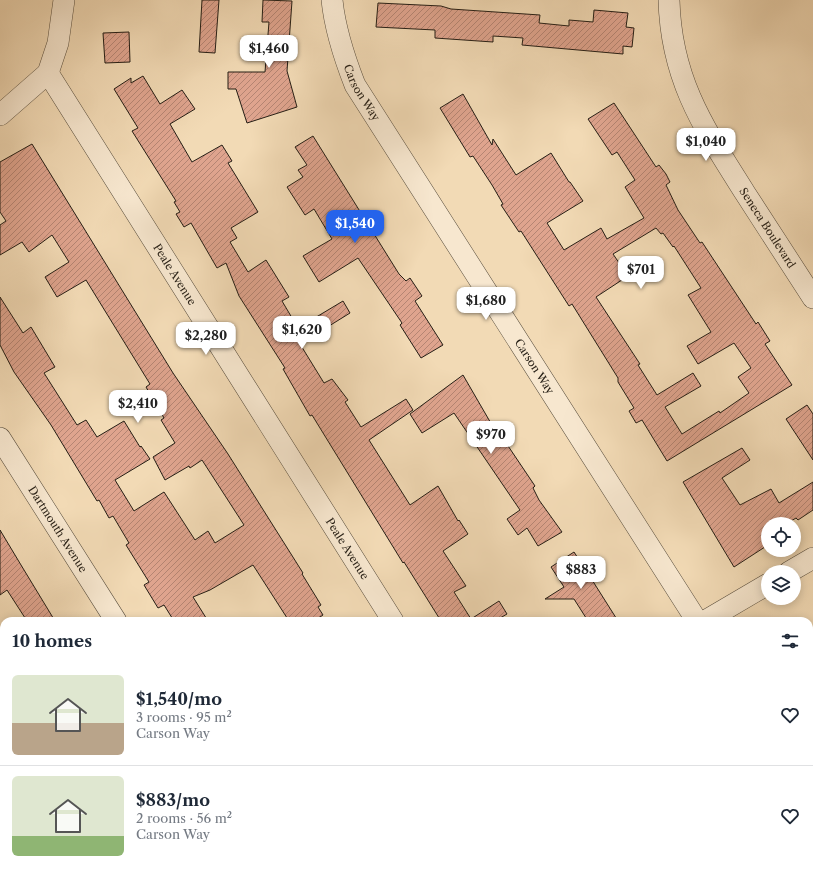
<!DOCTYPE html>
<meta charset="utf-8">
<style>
:root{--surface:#fff;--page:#f6f6f7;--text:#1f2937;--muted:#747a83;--line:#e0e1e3;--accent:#2563eb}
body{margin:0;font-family:"Libre Caslon Text",serif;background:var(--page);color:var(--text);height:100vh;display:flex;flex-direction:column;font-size:15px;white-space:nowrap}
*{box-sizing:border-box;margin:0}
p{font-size:13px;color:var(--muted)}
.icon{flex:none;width:22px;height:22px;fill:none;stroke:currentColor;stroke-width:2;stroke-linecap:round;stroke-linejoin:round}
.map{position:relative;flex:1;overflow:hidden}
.drawer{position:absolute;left:0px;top:617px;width:813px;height:256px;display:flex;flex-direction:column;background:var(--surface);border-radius:12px 12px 0 0;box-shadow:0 2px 10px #0003}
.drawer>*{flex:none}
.fabs{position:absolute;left:761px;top:517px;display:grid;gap:8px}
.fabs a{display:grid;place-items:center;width:40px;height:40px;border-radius:50%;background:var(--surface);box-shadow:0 2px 10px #0003;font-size:20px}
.price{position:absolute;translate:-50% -34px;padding:0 9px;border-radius:8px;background:#fff;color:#222;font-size:13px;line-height:26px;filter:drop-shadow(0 1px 2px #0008)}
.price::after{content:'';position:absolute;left:50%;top:24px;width:12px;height:9px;margin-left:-6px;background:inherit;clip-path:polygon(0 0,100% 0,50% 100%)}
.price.on{background:var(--accent);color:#fff}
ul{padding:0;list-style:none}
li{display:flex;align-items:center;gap:12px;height:100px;padding:0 12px}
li+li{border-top:1px solid var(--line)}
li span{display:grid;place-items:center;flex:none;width:112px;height:80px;border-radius:6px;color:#555}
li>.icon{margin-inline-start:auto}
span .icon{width:48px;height:48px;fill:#fffc;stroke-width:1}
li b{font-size:17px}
h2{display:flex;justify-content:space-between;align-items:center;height:48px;padding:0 12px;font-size:17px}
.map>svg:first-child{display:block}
.forest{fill:url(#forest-crowns);stroke:#716e50}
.building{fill:url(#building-hatch);stroke:#251e15;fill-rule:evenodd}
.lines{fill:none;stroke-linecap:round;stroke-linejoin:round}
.street-casing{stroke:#584d3d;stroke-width:22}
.street{stroke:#f7e7cf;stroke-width:21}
.labels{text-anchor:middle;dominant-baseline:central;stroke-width:3;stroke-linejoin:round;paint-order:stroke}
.street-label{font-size:11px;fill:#251e15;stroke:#f7e7cf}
</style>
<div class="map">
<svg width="813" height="873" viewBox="0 0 813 873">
<defs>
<pattern id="forest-crowns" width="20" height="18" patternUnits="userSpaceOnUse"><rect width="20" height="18" fill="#bdbe8c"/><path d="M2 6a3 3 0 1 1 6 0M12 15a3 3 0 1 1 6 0" fill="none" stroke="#a2a378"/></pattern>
<pattern id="building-hatch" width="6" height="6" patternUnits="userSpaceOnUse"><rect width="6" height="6" fill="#dfa48e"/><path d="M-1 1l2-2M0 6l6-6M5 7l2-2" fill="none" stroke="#b58573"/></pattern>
</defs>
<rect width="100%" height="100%" fill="#f2dab5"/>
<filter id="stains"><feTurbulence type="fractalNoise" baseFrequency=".005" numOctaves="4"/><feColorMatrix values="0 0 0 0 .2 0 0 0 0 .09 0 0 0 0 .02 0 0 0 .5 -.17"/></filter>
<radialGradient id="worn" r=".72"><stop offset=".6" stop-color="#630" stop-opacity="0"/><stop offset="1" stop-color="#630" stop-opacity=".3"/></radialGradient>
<path class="forest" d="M287,869h70l-6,4h-70z"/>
<g class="building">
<path d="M202,0h17l-4,53 -16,-1z"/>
<path d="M263,0l29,1 -5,70 10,36 -50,16 -11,-34h-8v-17h37l4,-50h-7z"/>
<path d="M378,3l63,3 10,3 89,6 -1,8 30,3v-6l24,2 1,-12 34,3 -2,14 8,1 -2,19 -9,-1v8l-101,-9 1,-7 -30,-2v6l-58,-4v-8l-59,-3z"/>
<path d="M129,32l1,30 -25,1 -2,-30z"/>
<path d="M143,76l17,28 22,-14 13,19 -25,15 22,38 30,-17 10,16 -4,2 30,49 -27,16 6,10 -7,4 18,30 18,-12 23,37 -7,4 16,27 45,-27 7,12 -50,31 24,39 8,-4 16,21 -3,2 16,25 45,-28 7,11 -44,30 41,65 28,-19 20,35 1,-1 9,14 -25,17 23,35 -12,6 17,27 28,-18 8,13 -12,7h-54l-37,-59 -1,1 -91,-148 -2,1 -27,-47 2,-1 -46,-72 -13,-33 -9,5 -26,-45 -7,4 -8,-13 4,-2 -6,-10 2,-1 -44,-70 6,-3 -24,-39 17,-11v5z"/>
<path d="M463,94l29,51 1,-6 23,36 35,-22 18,29h1l13,19 -36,22 17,27 37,-22 6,11 37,-21 -19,-31 10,-7 -18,-28 -5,3 -24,-36 26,-16 42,64 3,-2 7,9 4,8 -4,3 12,25 22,33 2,-1 54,82 2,-2 12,19 -5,3 27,41 -125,76 -25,-41 -6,3 -7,-12 5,-3 -16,-26v-4l-46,-74 -3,2 -48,-75 -2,1 -18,-27 2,-1 -11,-19 -19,-29 -3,1 -30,-49zM656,228l5,6 2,-1 10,14 1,-1 27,42 -13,7 23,37 -24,14 11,18 36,-21 17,25 -13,9 11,16 -29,20 -1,-2 -37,23 -17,-27 36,-21 -8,-13 -36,22 -19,-30 2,-1 -44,-67 32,-21 -15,-22z"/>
<path d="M313,136l86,138 7,7 4,-3 12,18 -7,5 28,44 -22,13 -21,-33 2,-2 -44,-65 -39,24 -16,-26 29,-17 -18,-30 -9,6 -18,-28 16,-10 -5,-7 9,-5 -12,-18z"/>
<path d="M32,144l141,229 55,81 75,119 -1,1 19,31 -3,2 5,8 -9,6h-25l-36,-56 -43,25 -17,7 15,24h-34l-10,-16 -6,3 -14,-23 5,-3 -23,-37 3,-2 -16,-27 -4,2 -10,-18 -2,1 -46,-76 -37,-53 -14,-27v-48l23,36 8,-6 24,40 -11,6 33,52 9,-5 11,17 27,-16 16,26 1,-1 9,13 -35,21 19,31 30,-19 31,48 13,-9 7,12 29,-18 -42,-65 -12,8 -1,-2 -24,14 -12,-23 22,-14 -14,-23 3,-2 -18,-31 4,-3 -64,-104 -29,17 -12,-20 24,-15 -17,-27 -23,17 -7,-10 -22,13v-30l6,-4 -6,-9v-50z"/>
<path d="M463,375l33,57 2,-1 37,55 -2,2 6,12 23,32 -24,14 -11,-18 -9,7 -11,-16 13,-9 -66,-97 -32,20 -12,-19z"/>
<path d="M807,405l6,9v46l-27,-41z"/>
<path d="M742,448l8,12 -28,18 18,27 31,-16 8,14 34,-21v28l-15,10 -2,-2 -10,6h-18v21l-34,22 -51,-85z"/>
<path d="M0,530l21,35 34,56h-28l-20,-31 -7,5z"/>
<path d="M574,552l20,31 24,38h-30l-14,-22h-29l19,-12 -13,-20z"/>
</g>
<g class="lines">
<g class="street-casing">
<g id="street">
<path id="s1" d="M332,0c3,30 12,57 23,85l342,536"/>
<path id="s2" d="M669,0c2,80 35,128 76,193 23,35 45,70 68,105"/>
<path id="s3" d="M48,73l345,548"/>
<path d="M0,115l48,-42 10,-30 6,-43"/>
<path id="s4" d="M0,438l116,183"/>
<path d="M789,572l24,-14"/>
<path d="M705,621l63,-37"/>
<path d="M809,750l4,-2"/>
<path d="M809,803l4,7"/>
<path d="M269,873l7,-4"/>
<path d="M611,873l7,-4"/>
</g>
</g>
<use href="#street" class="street"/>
</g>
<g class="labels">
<g class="street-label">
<text stroke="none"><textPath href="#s1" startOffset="98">Carson Way</textPath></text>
<text stroke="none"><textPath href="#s2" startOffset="252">Seneca Boulevard</textPath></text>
<text stroke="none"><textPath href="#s3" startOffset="238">Peale Avenue</textPath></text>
<text stroke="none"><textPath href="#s1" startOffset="422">Carson Way</textPath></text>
<text stroke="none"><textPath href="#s4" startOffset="108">Dartmouth Avenue</textPath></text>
<text stroke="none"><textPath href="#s3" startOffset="562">Peale Avenue</textPath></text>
</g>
</g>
<rect width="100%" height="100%" filter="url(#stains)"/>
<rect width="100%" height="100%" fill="url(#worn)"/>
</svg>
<div class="fabs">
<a><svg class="icon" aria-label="locate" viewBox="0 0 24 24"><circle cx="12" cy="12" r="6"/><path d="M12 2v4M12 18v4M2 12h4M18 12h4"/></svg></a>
<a><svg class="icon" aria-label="layers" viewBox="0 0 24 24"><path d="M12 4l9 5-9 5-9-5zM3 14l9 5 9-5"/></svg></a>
</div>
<b class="price" style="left:269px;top:69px">$1,460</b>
<b class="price" style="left:706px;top:162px">$1,040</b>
<b class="price on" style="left:355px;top:244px">$1,540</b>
<b class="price" style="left:641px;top:290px">$701</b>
<b class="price" style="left:486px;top:321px">$1,680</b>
<b class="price" style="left:302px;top:350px">$1,620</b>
<b class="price" style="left:206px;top:356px">$2,280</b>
<b class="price" style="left:138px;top:424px">$2,410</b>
<b class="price" style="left:491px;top:455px">$970</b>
<b class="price" style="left:581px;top:590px">$883</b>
<section class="drawer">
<h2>10 homes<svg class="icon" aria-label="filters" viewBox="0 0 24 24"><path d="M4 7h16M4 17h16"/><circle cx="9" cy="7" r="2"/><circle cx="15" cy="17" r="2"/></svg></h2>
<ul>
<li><span style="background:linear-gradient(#dfe7d0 60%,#b9a48a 0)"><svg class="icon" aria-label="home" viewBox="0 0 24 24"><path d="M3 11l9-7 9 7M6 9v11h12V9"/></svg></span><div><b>$1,540/mo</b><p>3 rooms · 95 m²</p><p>Carson Way</p></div><svg class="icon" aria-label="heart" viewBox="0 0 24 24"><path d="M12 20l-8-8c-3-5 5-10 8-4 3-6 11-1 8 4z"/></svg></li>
<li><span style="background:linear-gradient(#dfe7d0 75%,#8fb573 0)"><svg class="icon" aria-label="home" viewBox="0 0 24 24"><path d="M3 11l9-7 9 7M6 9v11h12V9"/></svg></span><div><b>$883/mo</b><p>2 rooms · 56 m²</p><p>Carson Way</p></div><svg class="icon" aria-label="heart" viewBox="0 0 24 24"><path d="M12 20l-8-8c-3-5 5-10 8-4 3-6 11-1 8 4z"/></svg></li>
</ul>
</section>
</div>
